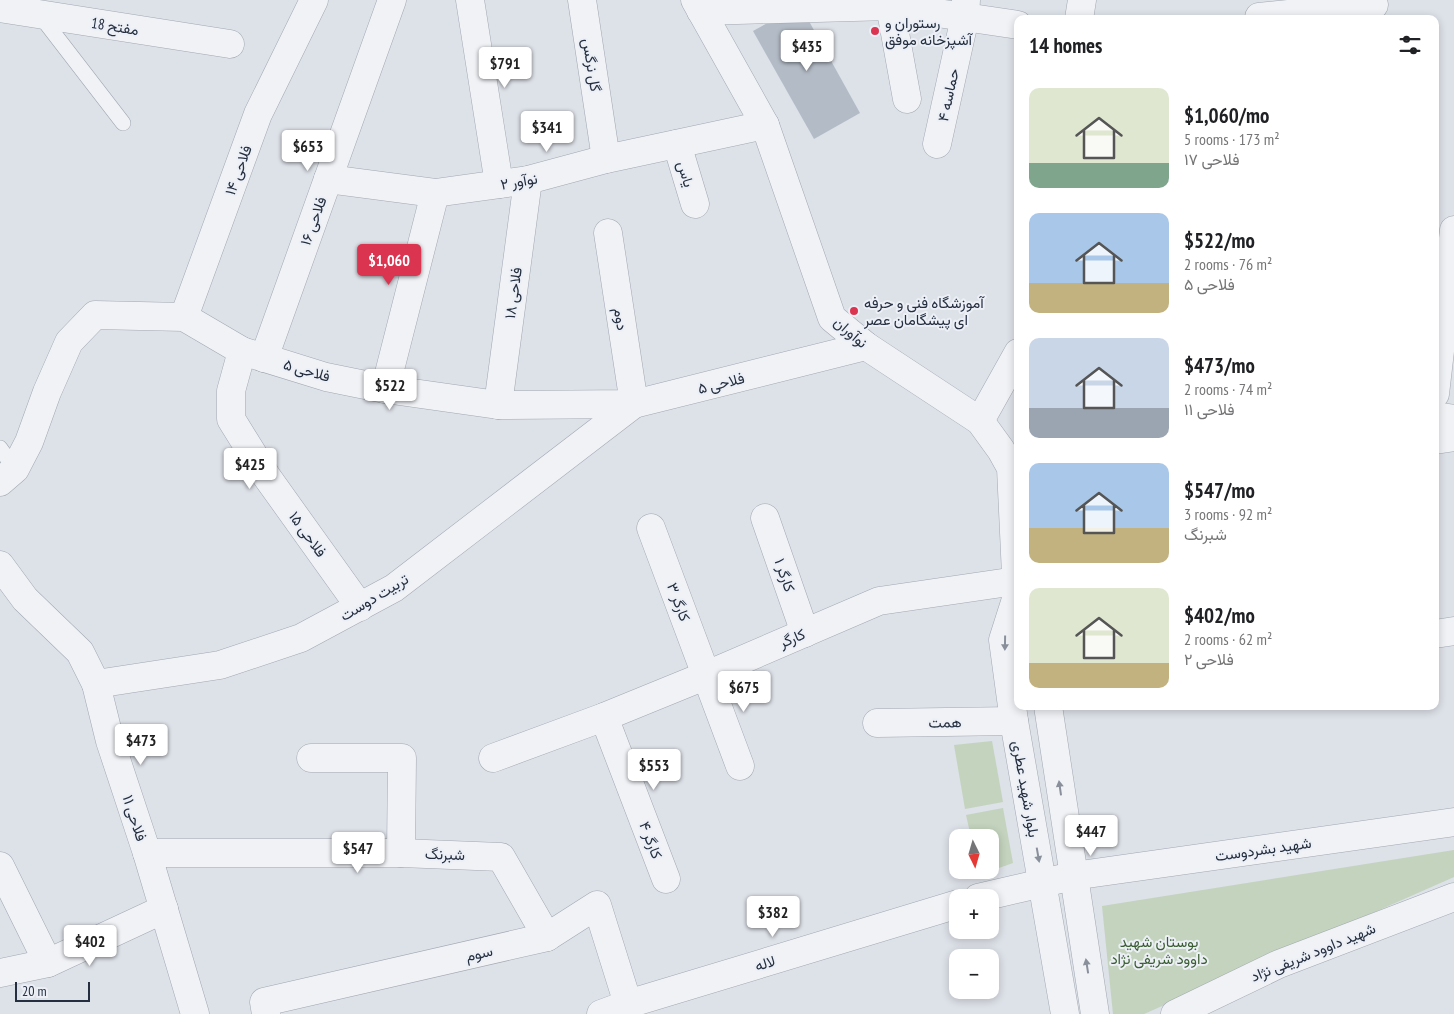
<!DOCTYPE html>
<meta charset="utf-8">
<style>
:root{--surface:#fff;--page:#f6f6f6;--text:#202124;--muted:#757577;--accent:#db3450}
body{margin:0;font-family:"PT Sans Narrow",Vazirmatn,sans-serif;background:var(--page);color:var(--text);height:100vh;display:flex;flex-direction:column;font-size:19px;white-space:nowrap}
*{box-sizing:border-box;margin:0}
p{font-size:16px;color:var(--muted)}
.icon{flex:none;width:28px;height:28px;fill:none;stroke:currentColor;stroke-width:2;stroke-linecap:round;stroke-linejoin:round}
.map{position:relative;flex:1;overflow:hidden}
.panel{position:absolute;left:1014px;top:15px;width:425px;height:695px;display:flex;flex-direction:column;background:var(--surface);border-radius:10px;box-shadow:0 2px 8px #0003}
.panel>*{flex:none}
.needle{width:32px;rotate:175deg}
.fabs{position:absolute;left:949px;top:829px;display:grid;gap:10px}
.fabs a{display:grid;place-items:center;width:50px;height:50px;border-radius:10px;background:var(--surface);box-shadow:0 2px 8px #0003;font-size:25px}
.scale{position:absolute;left:15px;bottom:12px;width:75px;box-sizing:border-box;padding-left:5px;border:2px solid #252f40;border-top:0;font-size:14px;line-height:18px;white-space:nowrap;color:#252f40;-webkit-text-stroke:4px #ecf0f6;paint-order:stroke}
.price{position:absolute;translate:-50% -42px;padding:0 11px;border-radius:5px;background:#fff;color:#222;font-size:16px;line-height:32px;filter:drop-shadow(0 1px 2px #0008)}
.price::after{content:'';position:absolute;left:50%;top:30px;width:15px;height:11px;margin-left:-8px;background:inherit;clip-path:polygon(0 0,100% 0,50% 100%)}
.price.selected{background:var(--accent);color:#fff}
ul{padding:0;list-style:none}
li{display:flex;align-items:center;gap:15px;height:125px;padding:0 15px}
li span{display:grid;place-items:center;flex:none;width:140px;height:100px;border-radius:10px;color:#555}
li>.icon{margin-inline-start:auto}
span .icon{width:60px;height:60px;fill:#fffc;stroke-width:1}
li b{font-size:21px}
h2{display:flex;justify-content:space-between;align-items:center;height:60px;padding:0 15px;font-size:21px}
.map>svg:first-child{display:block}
.green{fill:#c3d3bd}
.building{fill:#b3bbc6}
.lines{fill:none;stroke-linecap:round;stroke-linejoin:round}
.service-casing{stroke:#a2a8b2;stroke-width:16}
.minor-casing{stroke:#a2a8b2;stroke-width:29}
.tertiary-casing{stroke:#a2a8b2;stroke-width:29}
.service{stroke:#f0f2f6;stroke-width:15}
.minor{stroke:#f0f2f6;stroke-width:28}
.tertiary{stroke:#f0f2f6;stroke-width:28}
.oneway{fill:#8a909b}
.poi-dot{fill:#db3450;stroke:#ecf0f6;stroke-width:2}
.labels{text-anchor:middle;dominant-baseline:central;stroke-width:4;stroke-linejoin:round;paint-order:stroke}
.poi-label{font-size:15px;fill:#252f40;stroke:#ecf0f6;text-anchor:start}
.street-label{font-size:15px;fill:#252f40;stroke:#ecf0f6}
.park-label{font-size:15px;fill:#3a5d31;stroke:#ecf0f6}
</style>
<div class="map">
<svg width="1454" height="1014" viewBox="0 0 1454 1014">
<rect width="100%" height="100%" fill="#dde1e8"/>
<g class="green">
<path d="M992,741l11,61 -38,7 -11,-64z"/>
<path d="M1003,808l10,55 -34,12 -1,-5h12v-32l-19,-1 -5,-22z"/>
<path d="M1454,850v27l-310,137h-31l-11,-108z"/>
</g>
<path class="building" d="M800,5l60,108 -46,26 -61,-108z"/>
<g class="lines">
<g class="service-casing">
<g id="service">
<path d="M39,14l84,109"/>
<path d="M0,448l15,21"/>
</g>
</g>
<g class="minor-casing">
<g id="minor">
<path d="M470,0l29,184"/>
<path d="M582,0l24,159"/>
<path d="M889,0l18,99"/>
<path d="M0,8l230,36"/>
<path d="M701,11l189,-5 128,19"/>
<path d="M1259,17l115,-12"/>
<path d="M1079,19l3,-19"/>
<path d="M677,144l18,60"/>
<path d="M937,144l28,-127 1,-17"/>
<path d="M328,179l107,14 93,-13 78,-21 159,-34"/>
<path d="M184,317l74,-203 56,-114"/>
<path d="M242,351l-11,40v28l36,58 93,130"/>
<path d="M264,358l128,-358"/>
<path d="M385,389l50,-196"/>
<path d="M1435,394l19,-164"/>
<path d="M498,405l30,-225"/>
<path d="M980,421l38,-68"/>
<path d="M0,482l15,-13 14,-27 18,-50 22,-50 26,-27 89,2 58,34 84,26 59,12 113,16 136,-1 232,-58"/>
<path d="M765,518l40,115"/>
<path d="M651,528l89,238"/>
<path d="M0,565l25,34 55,53 16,32 14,57 37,112 48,161"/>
<path d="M1435,634l19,-3"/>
<path d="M96,684l124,-19 81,-27 93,-50 240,-184 -26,-171"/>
<path d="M604,717l62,162"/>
<path d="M877,723l137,-2"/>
<path d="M311,758h91l-1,95"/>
<path d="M493,758l111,-41 103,-42 172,-74 137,-20"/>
<path d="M147,853h254l100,4 46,80"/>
<path d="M0,866l48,97"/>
<path d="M978,898l95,-22 381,-54"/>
<path d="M0,973l48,-10 116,-54"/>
<path d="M266,1014l-2,-12 283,-65 50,-32 31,99"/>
<path d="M601,1014l27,-10 330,-100"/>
<path d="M1175,1014l104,-50 175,-67"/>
</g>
</g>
<g class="tertiary-casing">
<g id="tertiary">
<path d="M695,0l70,125 67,193 34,28 114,75 21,29 10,18 6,128 -14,44 11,81 51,293"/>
<path d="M1435,416l19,3"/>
<path d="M1435,440l19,-3"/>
<path d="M1048,706l47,308"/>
</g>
</g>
<use href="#service" class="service"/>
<use href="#minor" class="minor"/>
<use href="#tertiary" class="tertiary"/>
</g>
<defs><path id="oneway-solid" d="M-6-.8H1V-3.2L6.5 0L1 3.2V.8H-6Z" transform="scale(1.25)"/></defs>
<g class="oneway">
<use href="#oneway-solid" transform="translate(1005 643) rotate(91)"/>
<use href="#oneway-solid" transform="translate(1060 788) rotate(-98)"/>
<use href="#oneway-solid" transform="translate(1038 855) rotate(80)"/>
<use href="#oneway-solid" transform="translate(1087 966) rotate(-99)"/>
</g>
<g class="poi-dot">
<circle cx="875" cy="31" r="5"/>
<circle cx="854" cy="311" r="5"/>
</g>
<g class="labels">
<g class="poi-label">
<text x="885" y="22">رستوران و<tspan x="885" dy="17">آشپزخانه موفق</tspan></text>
<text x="864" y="302">آموزشگاه فنی و حرفه<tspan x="864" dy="17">ای پیشگامان عصر</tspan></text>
</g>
<g class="street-label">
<text transform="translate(115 26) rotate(9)">مفتح 18</text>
<text transform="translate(592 65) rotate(81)">گل نرگس</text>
<text transform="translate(948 95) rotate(-78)">حماسه ۴</text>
<text transform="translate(238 170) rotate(-70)">فلاحی ۱۴</text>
<text transform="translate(686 174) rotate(73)">یاس</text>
<text transform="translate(519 181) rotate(-10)">نوآور ۲</text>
<text transform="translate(313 221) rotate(-70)">فلاحی ۱۶</text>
<text transform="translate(513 293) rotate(-82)">فلاحی ۱۸</text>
<text transform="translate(621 319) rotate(81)">دوم</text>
<text transform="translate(851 332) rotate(41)">نوآوران</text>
<text transform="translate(307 370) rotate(16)">فلاحی ۵</text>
<text transform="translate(721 383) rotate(-14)">فلاحی ۵</text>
<text transform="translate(308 534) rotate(54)">فلاحی ۱۵</text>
<text transform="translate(785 575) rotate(71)">کارگر ۱</text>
<text transform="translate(374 597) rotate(-31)">تربیت دوست</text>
<text transform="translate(679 602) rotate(69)">کارگر ۳</text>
<text transform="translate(792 638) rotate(-23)">کارگر</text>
<text transform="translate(945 722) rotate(-1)">همت</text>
<text transform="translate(1026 789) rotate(80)">بلوار شهید عطری</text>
<text transform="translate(135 818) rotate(72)">فلاحی ۱۱</text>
<text transform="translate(651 840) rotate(69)">کارگر ۴</text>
<text transform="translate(1263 849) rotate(-8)">شهید بشردوست</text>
<text transform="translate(445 854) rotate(2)">شبرنگ</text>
<text transform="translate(1313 952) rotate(-22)">شهید داوود شریفی نژاد</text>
<text transform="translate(479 953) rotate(-13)">سوم</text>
<text transform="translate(765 963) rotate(-17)">لاله</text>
</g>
<g class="park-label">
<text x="1159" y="941">بوستان شهید<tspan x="1159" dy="17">داوود شریفی نژاد</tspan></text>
</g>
</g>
</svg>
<div class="fabs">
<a><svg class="needle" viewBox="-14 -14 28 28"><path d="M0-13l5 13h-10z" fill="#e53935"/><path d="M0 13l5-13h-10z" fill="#757577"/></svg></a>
<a>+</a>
<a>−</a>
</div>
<div class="scale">20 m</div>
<b class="price" style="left:807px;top:72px">$435</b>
<b class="price" style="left:505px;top:89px">$791</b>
<b class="price" style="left:547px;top:153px">$341</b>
<b class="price" style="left:308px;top:172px">$653</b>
<b class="price selected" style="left:389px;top:286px">$1,060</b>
<b class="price" style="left:390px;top:411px">$522</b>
<b class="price" style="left:250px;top:490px">$425</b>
<b class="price" style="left:744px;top:713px">$675</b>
<b class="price" style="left:141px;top:766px">$473</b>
<b class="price" style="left:654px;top:791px">$553</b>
<b class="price" style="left:1091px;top:857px">$447</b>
<b class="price" style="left:358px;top:874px">$547</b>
<b class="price" style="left:773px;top:938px">$382</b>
<b class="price" style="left:90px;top:967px">$402</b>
<section class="panel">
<h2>14 homes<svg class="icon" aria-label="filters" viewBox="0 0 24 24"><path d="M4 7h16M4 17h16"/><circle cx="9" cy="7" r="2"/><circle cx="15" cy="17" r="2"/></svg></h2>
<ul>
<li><span style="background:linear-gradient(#dfe7d0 75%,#7fa58c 0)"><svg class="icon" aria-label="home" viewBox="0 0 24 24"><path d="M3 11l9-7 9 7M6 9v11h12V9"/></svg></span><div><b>$1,060/mo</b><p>5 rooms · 173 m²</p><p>فلاحی ۱۷</p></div></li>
<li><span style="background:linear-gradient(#a9c7e8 70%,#c2b280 0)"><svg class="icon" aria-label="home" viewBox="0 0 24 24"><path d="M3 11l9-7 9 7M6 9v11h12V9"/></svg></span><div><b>$522/mo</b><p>2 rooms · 76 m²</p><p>فلاحی ۵</p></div></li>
<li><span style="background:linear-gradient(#c9d6e8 70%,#9aa5b1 0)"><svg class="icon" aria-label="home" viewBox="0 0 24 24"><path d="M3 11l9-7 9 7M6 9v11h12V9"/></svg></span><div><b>$473/mo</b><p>2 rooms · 74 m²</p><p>فلاحی ۱۱</p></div></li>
<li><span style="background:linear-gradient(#a9c7e8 65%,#c2b280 0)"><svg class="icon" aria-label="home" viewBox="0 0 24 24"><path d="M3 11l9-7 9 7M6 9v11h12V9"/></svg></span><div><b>$547/mo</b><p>3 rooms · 92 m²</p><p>شبرنگ</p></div></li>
<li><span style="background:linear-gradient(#dfe7d0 75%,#c2b280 0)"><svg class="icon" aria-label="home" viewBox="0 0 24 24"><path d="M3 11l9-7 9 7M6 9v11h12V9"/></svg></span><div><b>$402/mo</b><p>2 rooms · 62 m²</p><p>فلاحی ۲</p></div></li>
</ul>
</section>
</div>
